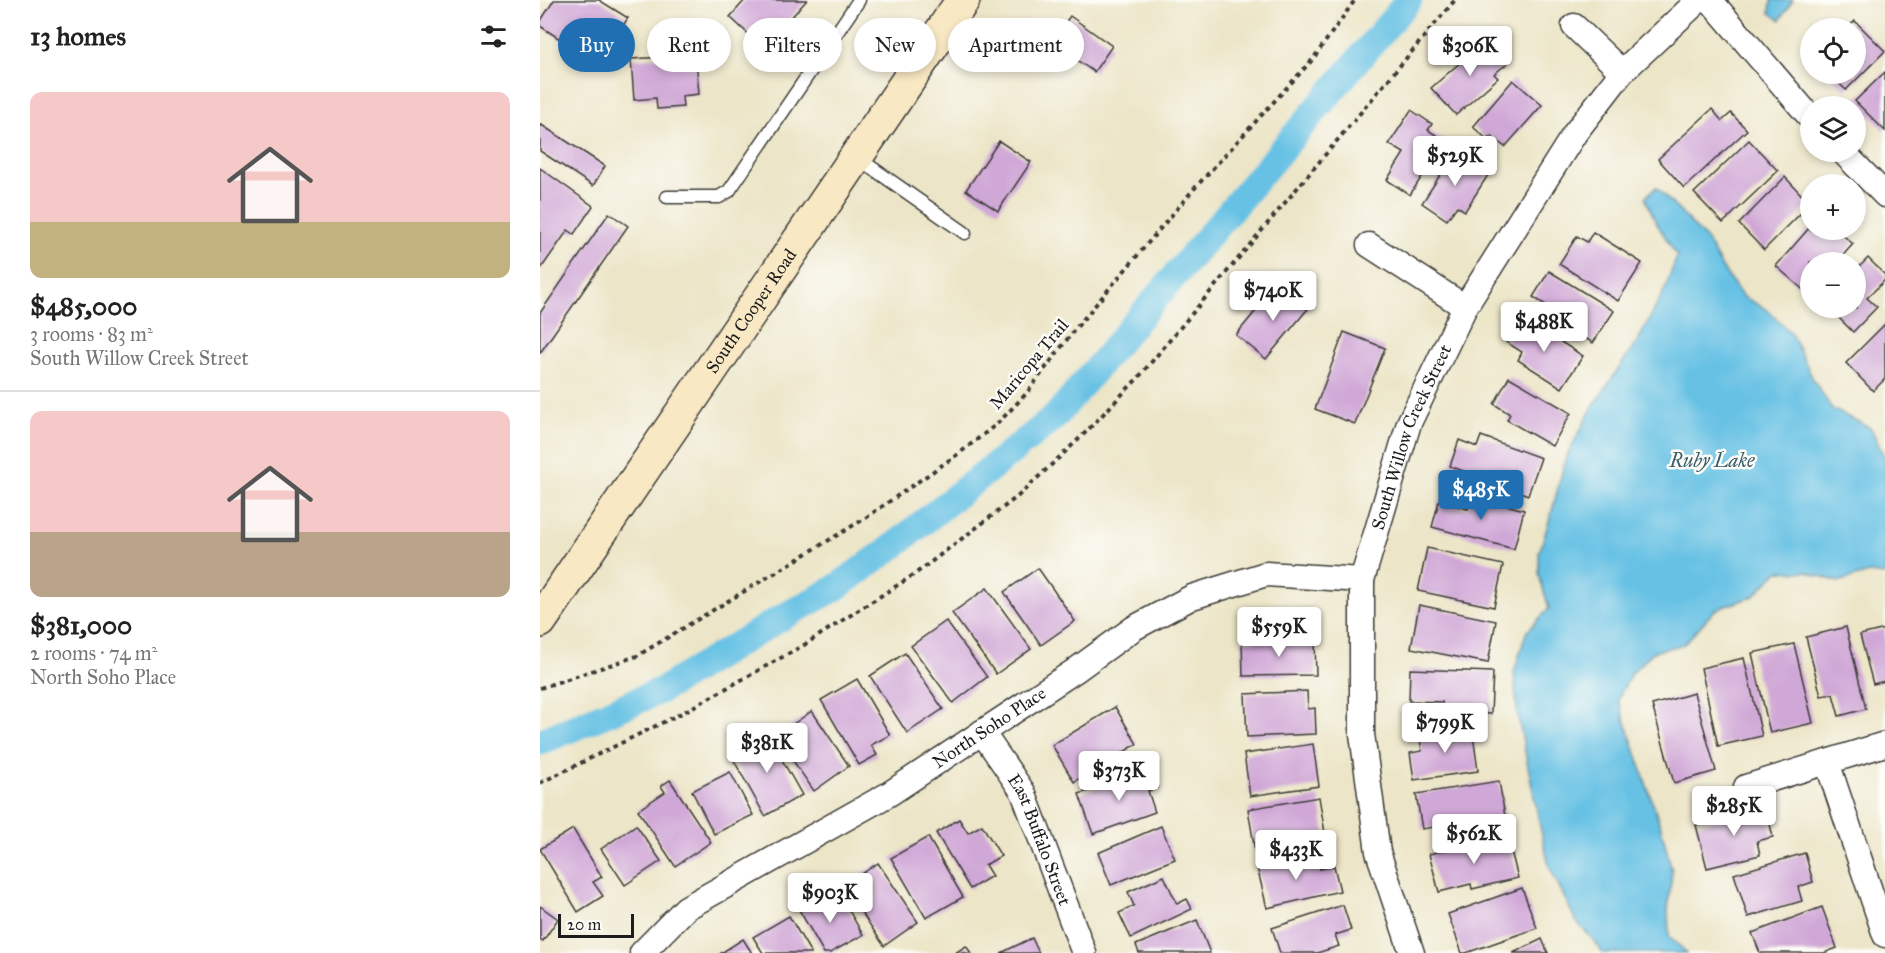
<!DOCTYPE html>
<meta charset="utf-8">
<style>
:root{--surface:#fff;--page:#f2f2f2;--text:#222;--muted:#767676;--line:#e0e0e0;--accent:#1f6fb2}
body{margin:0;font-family:"IM FELL Great Primer",serif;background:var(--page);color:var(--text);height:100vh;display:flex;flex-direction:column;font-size:22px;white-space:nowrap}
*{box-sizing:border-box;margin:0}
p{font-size:20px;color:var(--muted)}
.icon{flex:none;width:33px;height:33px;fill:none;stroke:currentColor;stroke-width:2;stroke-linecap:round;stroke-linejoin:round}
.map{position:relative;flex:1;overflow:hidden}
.panel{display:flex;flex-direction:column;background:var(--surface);width:540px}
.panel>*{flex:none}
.hud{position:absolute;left:18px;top:18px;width:570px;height:54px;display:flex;gap:12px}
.fabs{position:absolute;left:1260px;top:18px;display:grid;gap:12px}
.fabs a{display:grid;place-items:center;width:66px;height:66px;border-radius:50%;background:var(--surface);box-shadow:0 3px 9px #0003;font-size:30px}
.scale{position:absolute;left:18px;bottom:15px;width:76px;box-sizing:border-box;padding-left:6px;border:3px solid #1c1c1c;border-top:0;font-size:16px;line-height:21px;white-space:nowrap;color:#1c1c1c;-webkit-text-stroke:4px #fdfcf7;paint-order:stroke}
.price{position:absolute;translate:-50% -51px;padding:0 14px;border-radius:6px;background:#fff;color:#222;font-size:20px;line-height:39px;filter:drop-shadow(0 2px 3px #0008)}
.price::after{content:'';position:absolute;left:50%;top:36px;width:18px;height:14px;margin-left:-9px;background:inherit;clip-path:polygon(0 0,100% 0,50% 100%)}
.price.current{background:var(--accent);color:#fff}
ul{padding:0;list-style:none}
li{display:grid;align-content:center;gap:12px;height:318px;padding:0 30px}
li+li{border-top:2px solid var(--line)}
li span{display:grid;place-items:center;height:186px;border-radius:12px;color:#555}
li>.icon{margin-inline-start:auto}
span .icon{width:108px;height:108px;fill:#fffc;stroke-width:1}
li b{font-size:26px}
h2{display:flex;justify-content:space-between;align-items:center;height:72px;padding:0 30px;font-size:26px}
.chip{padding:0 21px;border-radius:27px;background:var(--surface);box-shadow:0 3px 9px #0003;font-size:21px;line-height:54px}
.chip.current{background:var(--accent);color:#fff}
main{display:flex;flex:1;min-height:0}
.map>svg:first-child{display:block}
.water{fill:#66c1e4;stroke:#416e80;stroke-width:1.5}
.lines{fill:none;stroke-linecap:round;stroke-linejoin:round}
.canal{stroke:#66c1e4;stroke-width:27}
.building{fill:#d0a8d7}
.service-casing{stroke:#3b3a36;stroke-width:15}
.minor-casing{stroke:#3b3a36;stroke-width:27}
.secondary-casing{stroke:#3b3a36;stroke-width:36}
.path{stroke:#3b3a36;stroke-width:4;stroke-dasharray:4.5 4.5;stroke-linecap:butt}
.service{stroke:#fff;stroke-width:12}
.minor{stroke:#fff;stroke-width:24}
.secondary{stroke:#f8e8c3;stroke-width:33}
.labels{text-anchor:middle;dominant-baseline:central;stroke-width:5;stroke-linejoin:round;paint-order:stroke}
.street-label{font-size:18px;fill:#1c1c1c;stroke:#fdfcf7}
.water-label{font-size:20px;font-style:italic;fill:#3a5e6c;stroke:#fdfcf7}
</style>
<main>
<section class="panel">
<h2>13 homes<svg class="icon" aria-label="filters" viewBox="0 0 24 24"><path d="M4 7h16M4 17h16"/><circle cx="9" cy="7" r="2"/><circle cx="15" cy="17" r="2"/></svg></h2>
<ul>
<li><span style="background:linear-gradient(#f6c9c9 70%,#c2b280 0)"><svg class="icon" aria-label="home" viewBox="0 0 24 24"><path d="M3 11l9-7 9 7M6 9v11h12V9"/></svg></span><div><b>$485,000</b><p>3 rooms · 83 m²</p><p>South Willow Creek Street</p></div></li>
<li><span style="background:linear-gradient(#f6c9c9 65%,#b9a48a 0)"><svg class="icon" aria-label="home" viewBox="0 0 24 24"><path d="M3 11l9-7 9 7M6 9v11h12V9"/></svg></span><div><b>$381,000</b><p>2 rooms · 74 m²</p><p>North Soho Place</p></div></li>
</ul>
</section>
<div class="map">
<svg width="1345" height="953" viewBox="0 0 1345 953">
<rect width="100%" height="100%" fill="#fdfcf7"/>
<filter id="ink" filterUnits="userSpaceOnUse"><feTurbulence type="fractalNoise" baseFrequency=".0167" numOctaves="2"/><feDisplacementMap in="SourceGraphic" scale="12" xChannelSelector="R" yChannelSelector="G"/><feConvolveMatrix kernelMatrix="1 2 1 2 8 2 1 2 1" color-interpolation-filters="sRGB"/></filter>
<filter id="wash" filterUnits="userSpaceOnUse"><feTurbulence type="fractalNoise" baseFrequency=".008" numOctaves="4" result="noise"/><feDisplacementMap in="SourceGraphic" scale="24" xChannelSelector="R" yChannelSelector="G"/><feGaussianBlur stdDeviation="1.35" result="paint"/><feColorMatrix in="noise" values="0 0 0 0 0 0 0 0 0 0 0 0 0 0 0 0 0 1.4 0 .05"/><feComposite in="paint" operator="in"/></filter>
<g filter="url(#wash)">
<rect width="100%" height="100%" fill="#ece5c7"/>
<g class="water">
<path d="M1231,0h22l-13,20 -10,-7z"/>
<path d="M1116,187l50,52 17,30 19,27 24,13 25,24 23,48 18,28 39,19 14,31v116l-16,-2 -31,9 -31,-10 -29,-1 -24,25 -39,14 -31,34 -31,8 -22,22 -13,25 44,132 10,40 -4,39 1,26 18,17h-85l-3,-6 -23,-26 -27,-55 -9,-40 -23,-114 -3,-40 12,-39 23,-25 -10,-33v-22l13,-42 14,-54 26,-49 48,-71 25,-48 12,-33 -20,-32 -12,-26z"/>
</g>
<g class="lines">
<path class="canal" d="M0,742l122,-52 119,-72 53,-29 57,-41 164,-131 354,-417"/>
</g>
<g id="blocks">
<g class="building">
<path d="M14,0h45l29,18 -30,46 -58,-38v-4z"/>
<path d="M205,0h62l-27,30 9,9 -16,18 -43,-40z"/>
<path d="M530,16l42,30 -18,26 -43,-30z"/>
<path d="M1315,21l30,30 -39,39 -17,-16h27v-46h-9z"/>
<path d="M154,34l5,60 -17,2 1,11 -26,2 -1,-11 -22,2 -3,-41 33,-2 -2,-20z"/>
<path d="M947,39l21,24 -14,11 4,4 -42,37 -25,-27z"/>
<path d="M1345,72v59l-30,-30z"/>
<path d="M973,80l29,25 -37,42 -14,-11 -3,4 -15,-13z"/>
<path d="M1172,109l10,12 9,-8 16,17 -63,58 -26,-29z"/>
<path d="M871,110l21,14 -4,6 17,11 -35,54 -23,-15 17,-27 -15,-9z"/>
<path d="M0,124l65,42 -12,20 -53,-35z"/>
<path d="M1209,140l29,31 -55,52 -29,-30z"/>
<path d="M459,141l32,21 -33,49 -32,-21z"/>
<path d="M915,152l20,12 -2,2 15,9 -23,36 -8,-5 -10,14 -25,-17z"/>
<path d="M0,168l53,38 -19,28 -6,-4 -28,40z"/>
<path d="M1245,177l25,27 -46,46 -25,-26z"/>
<path d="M69,213l19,13 -88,127v-40z"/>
<path d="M1270,227v3h27l16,14 -16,18h-27l-1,33 -33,-29z"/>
<path d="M1053,232l49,31 -24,38 -59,-37 18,-28 10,6z"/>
<path d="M1328,258l17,17v5l-18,18 10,9 -24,25 -24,-24h27v-38z"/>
<path d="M1009,271l65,40 -21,32 -48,-30 4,-6 -16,-10z"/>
<path d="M748,286l23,19 -45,54 -30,-24 33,-40 7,5z"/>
<path d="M982,317l61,39 -21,32 -44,-28 4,-8 -16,-10z"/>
<path d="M1345,324v55l-12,12 -27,-28z"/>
<path d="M804,332l41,16 -30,76 -40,-15z"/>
<path d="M969,377l62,36 -19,33 -45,-26 3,-6 -16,-10z"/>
<path d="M941,436l60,22 -13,37 -78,-29 9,-26 18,7z"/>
<path d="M931,495l53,15 -10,39 -82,-22 7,-26 29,8z"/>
<path d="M887,548l76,17 -9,42 -76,-16z"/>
<path d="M498,568l37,53 -34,24 -37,-53z"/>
<path d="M447,588l44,61 -35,25 -44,-61z"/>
<path d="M879,605l77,16 -8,42 -77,-15z"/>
<path d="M406,621l41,56 -34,26 -42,-57z"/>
<path d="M1306,627l20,82 -27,7 -6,-22 -12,2 -15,-59z"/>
<path d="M1345,629v52l-12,3 -13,-49z"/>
<path d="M775,640l1,35 -73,1 -1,-35z"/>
<path d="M1254,644l19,79 -43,10 -18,-80z"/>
<path d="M365,653l38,56 -36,24 -37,-57z"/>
<path d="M1204,658l18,78 -44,10 -17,-78z"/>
<path d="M870,669l83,3 -2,42 -49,-2v-10l-33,-1z"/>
<path d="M317,679l33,56 -19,10 6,10 -18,10 -38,-65z"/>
<path d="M767,691l1,18 7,-1 1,26 -69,3 -2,-43z"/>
<path d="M1154,693l22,78 -42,12 -22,-78z"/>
<path d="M575,707l22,37 -63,38 -22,-37z"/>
<path d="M272,711l37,55 -35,25 -38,-55z"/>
<path d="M932,727l6,44 -64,9 -4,-27 12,-2 -3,-17z"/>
<path d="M224,728l38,67 -37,21 -33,-59 23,-12 -5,-9z"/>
<path d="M773,744l6,42 -69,10 -6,-42z"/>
<path d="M612,769l6,19 -10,3 7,21 -62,22 -14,-40z"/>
<path d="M190,772l23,43 -39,19 -22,-43z"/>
<path d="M130,780l41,62 -36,24 -37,-56 27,-18 -4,-6z"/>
<path d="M959,781l6,35 -83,13 -6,-35z"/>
<path d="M779,797l7,42 -71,12 -7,-42z"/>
<path d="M1226,808l7,29 -16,4 3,14 -53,13 -11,-43z"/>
<path d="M419,819l9,14 14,-8 19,31 -16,9 7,11 -22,13 -34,-56z"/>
<path d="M96,825l25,36 -36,24 -24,-36z"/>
<path d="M621,826l14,33 -64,26 -13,-32z"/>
<path d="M33,829l29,48 -9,5 10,14 -25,16 -38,-63z"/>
<path d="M967,835l11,43 -46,11 -1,-5 -32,8 -10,-38z"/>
<path d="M388,837l35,60 -37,21 -35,-60z"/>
<path d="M1265,853l8,29 -15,5 4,14 -54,16 -14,-43z"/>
<path d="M776,854l4,15 14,-3 6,25 -73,17 -10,-41z"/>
<path d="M338,863l40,59 -34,24 -40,-60z"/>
<path d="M624,876l13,28 10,-5 5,10 -61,29 -12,-25 15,-7 -6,-14z"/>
<path d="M982,888l15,40 -71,25h-4l-14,-39z"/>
<path d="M282,894l9,16 13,-8 19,33 -33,18h-6l-26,-45z"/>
<path d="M803,905l8,25 -16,5 4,11 -22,7h-37l-8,-25z"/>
<path d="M0,906l18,13 -15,22 -3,-2z"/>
<path d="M1282,907l15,41 -13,5h-64l-8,-20z"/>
<path d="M249,916l22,37h-48l-10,-16z"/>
<path d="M657,920l13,33h-71l-3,-8z"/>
<path d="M492,938l7,15h-38z"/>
<path d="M203,939l9,14h-31z"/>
<path d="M1002,939l6,14h-35z"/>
<path d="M426,946l5,7h-16z"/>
</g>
</g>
</g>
<g filter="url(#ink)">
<use href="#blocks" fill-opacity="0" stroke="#3b3a36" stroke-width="1.5"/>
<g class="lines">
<g class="service-casing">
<g id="service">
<path d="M318,158l107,75"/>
<path d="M127,197h52l10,-6 130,-191"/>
</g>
</g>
<g class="minor-casing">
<g id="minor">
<path d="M1170,0l100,117"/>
<path d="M1034,26l48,46"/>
<path d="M1303,152l42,43"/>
<path d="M829,245l96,62"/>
<path id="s1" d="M442,732l41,60 61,161"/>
<path d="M1287,762l58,173"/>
<path d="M1206,787l139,-43"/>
<path id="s2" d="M102,953l44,-45 203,-114 187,-124 58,-42 58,-31 74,-23 96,6"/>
<path id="s3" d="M872,953l-34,-101 -16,-118v-154l47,-157 56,-116 110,-174 47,-61 77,-72"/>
</g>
</g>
<g class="secondary-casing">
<g id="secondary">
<path id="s4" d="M0,621l423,-621"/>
</g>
</g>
<g class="path">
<path d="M0,688l97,-32 227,-137 97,-67 37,-29 28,-29 49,-65 118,-139 120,-131 42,-59"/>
<path d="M0,783l142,-70 122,-68 111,-71 102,-77 64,-60 57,-59 317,-378"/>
</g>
<use href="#service" class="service"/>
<use href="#minor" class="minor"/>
<use href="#secondary" class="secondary"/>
</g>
</g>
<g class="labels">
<g class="street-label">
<text stroke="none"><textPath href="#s4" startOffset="375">South Cooper Road</textPath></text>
<text transform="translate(489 364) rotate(-50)">Maricopa Trail</text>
<text stroke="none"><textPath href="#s3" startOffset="531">South Willow Creek Street</textPath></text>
<text stroke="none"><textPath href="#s2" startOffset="416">North Soho Place</textPath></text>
<text stroke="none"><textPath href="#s1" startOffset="123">East Buffalo Street</textPath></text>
</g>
<g class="water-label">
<text x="1172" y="460">Ruby Lake</text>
</g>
</g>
</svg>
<div class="fabs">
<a><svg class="icon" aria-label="locate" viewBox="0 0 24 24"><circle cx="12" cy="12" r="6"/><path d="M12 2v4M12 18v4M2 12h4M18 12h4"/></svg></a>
<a><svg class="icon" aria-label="layers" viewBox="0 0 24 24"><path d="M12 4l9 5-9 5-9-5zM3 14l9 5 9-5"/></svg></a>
<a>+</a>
<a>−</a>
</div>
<div class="scale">20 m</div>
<b class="price" style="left:930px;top:77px">$306K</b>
<b class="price" style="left:915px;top:187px">$529K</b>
<b class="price" style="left:733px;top:322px">$740K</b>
<b class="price" style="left:1004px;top:353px">$488K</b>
<b class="price current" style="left:941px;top:521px">$485K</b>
<b class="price" style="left:739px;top:658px">$559K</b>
<b class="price" style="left:905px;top:754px">$799K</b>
<b class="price" style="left:227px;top:774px">$381K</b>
<b class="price" style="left:579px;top:802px">$373K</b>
<b class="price" style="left:1194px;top:837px">$285K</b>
<b class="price" style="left:934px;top:865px">$562K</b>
<b class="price" style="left:756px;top:881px">$433K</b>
<b class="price" style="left:290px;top:924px">$903K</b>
<div class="hud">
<a class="chip current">Buy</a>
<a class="chip">Rent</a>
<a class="chip">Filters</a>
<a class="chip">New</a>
<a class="chip">Apartment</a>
</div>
</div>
</main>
